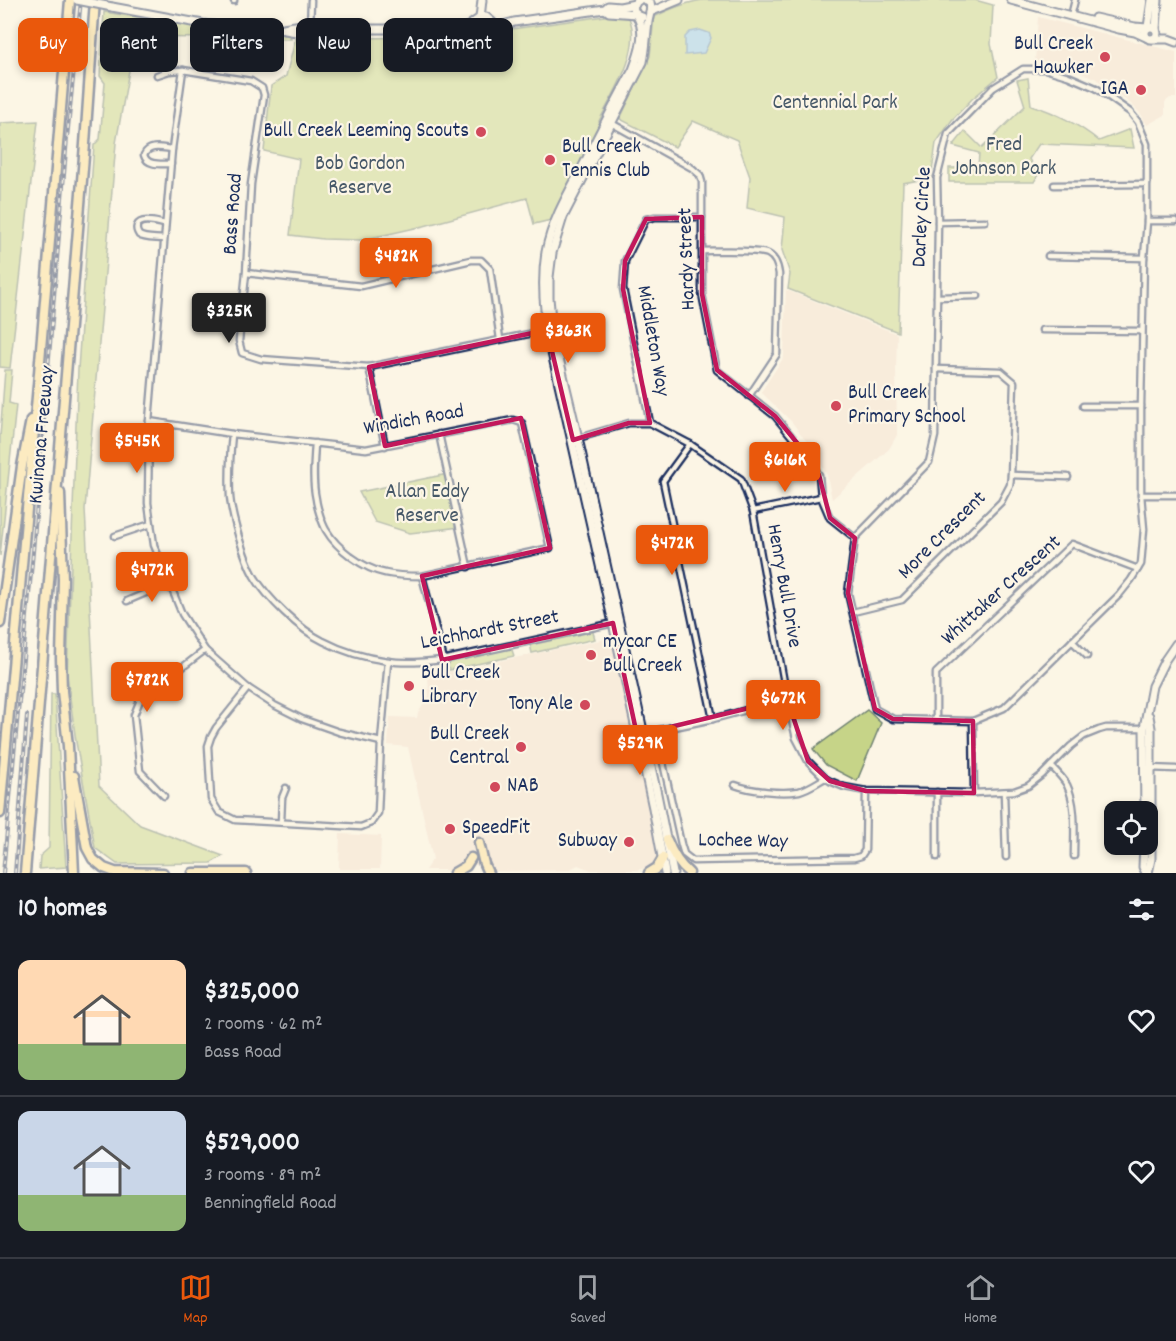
<!DOCTYPE html>
<meta charset="utf-8">
<style>
:root{--surface:#171b24;--page:#20242c;--text:#f1f3f6;--muted:#9ea1a6;--line:#363941;--accent:#ea580c}
body{margin:0;font-family:Dekko,sans-serif;background:var(--page);color:var(--text);height:100vh;display:flex;flex-direction:column;font-size:22px;white-space:nowrap}
*{box-sizing:border-box;margin:0}
p{font-size:20px;color:var(--muted)}
.icon{flex:none;width:33px;height:33px;fill:none;stroke:currentColor;stroke-width:2;stroke-linecap:round;stroke-linejoin:round}
.map{position:relative;height:873px;overflow:hidden}
.sheet{display:flex;flex-direction:column;background:var(--surface);flex:1}
.sheet>*{flex:none}
.top-card{position:absolute;left:18px;top:18px;width:600px;height:54px;display:flex;gap:12px}
.controls{position:absolute;left:1104px;top:801px;display:grid;gap:12px}
.controls a{display:grid;place-items:center;width:54px;height:54px;border-radius:12px;background:var(--surface);box-shadow:0 3px 9px #0003;font-size:30px}
.price{position:absolute;translate:-50% -51px;padding:0 14px;border-radius:6px;background:var(--accent);color:#fff;font-size:20px;line-height:39px;filter:drop-shadow(0 2px 3px #0008)}
.price::after{content:'';position:absolute;left:50%;top:36px;width:18px;height:14px;margin-left:-9px;background:inherit;clip-path:polygon(0 0,100% 0,50% 100%)}
.price.active{background:#222;color:#fff}
ul{padding:0;list-style:none}
li{display:flex;align-items:center;gap:18px;height:150px;padding:0 18px}
li+li{border-top:2px solid var(--line)}
li span{display:grid;place-items:center;flex:none;width:168px;height:120px;border-radius:12px;color:#555}
li>.icon{margin-inline-start:auto}
span .icon{width:72px;height:72px;fill:#fffc;stroke-width:1}
li b{font-size:26px}
h2{display:flex;justify-content:space-between;align-items:center;height:72px;padding:0 18px;font-size:26px}
.tag{padding:0 21px;border-radius:12px;background:var(--surface);box-shadow:0 3px 9px #0003;font-size:21px;line-height:54px}
.tag.active{background:var(--accent);color:#fff}
.dock{display:flex;justify-content:space-around;align-items:center;height:84px;border-top:2px solid var(--line);background:var(--surface);font-size:16px;color:var(--muted)}
.dock a{display:grid;justify-items:center;gap:3px}
.dock .active{color:var(--accent)}
.map>svg:first-child{display:block}
.built{fill:#f4dfce}
.green{fill:#c6d488;stroke:#708273;stroke-width:1.5}
.water{fill:#92caf0;stroke:#628cb6;stroke-width:1.5}
.lines{fill:none;stroke-linecap:round;stroke-linejoin:round}
.street-casing{stroke:#1b2f5e;stroke-width:9}
.secondary-casing{stroke:#1b2f5e;stroke-width:11}
.highway-casing{stroke:#1b2f5e;stroke-width:13}
.street{stroke:#fcf5e5;stroke-width:4.5}
.secondary{stroke:#fcf5e5;stroke-width:7}
.highway{stroke:#fcde96;stroke-width:8}
.rail-casing{stroke:#1b2f5e;stroke-width:4}
.rail{stroke:#fcf5e5;stroke-width:1.5;stroke-dasharray:4.5;stroke-linecap:butt}
.secondary-bridge-casing{stroke:#1b2f5e;stroke-width:11;stroke-linecap:butt}
.secondary-bridge{stroke:#fcf5e5;stroke-width:7}
.marked{fill:none;stroke:#c2185b;stroke-width:4.5;stroke-linejoin:round}
.poi-dot{fill:#d1495b;stroke:#fcf5e5;stroke-width:2}
.labels{text-anchor:middle;dominant-baseline:central;stroke-width:4.5;stroke-linejoin:round;paint-order:stroke}
.poi-label{font-size:21px;fill:#1b2f5e;stroke:#fcf5e5;text-anchor:end}
.park-label{font-size:21px;fill:#465868;stroke:#fcf5e5}
.street-label{font-size:21px;fill:#1b2f5e;stroke:#fcf5e5}
</style>
<div class="map">
<svg width="1176" height="873" viewBox="0 0 1176 873">
<rect width="100%" height="100%" fill="#fcf5e5"/>
<filter id="ink" filterUnits="userSpaceOnUse"><feTurbulence type="fractalNoise" baseFrequency=".0167" numOctaves="2"/><feDisplacementMap in="SourceGraphic" scale="12" xChannelSelector="R" yChannelSelector="G"/><feConvolveMatrix kernelMatrix="1 2 1 2 8 2 1 2 1" color-interpolation-filters="sRGB"/></filter>
<g filter="url(#ink)">
<g class="built">
<path d="M1038,17l138,35v46h-6l-5,4v13l-18,10 -6,-11 -10,-10 -36,-26 -38,-14 -22,-2z"/>
<path d="M786,290l111,44 -1,35 1,66 -8,14 -57,50 -5,-24 -13,-24 -23,-30 -30,-29 23,-35z"/>
<path d="M606,639l6,3 44,201 1,13 -3,7 -7,5 -11,2h-45l-13,-5 -10,5 -72,1 -4,-1 -4,-5h-25l-14,5h-24l8,-11 -25,-112 -20,-2 2,-28 27,1 1,-5 11,-17 -1,-20z"/>
<path d="M340,834l41,2 -1,33h-41z"/>
</g>
<g class="green">
<path d="M703,0h272l18,5 -2,39 7,33 -26,22 -20,21 -16,23 -5,35 -28,5 -5,149 -110,-43 2,-15 -8,-24 3,-33 -38,-9 3,-31 -13,-37 -44,-19 -18,26 -55,-28 30,-63 4,-39c16,-8 32,-15 49,-17z"/>
<path d="M104,12l124,19 62,4 1,4 -156,-2 -19,106 -31,366 14,277 41,39 83,31 -12,7 -94,1 -22,-16 -19,-106 -9,-66 11,-307 16,-224 6,-6 5,-56 -5,-7z"/>
<path d="M619,14l10,4c14,31 -16,76 -30,103l2,2 -50,97 -17,4 -7,-26 -103,28 -62,14 -39,-1 -33,-4 9,-76 -35,-8 7,-65 15,-10 10,-39 53,1 110,-1 13,-3c15,8 19,4 33,-4z"/>
<path d="M1028,78l3,27c23,7 49,20 68,36l31,-12 4,19 -95,-4 -10,15 9,16 -4,7h-85v-14h29l1,-15 -26,-7 12,-15 17,17 43,-42 -8,-26z"/>
<path d="M38,121l-28,247 -10,-1v-244z"/>
<path d="M5,370h7l-3,33 7,2 -16,151v-119z"/>
<path d="M448,474l12,53 -50,6 -35,-11 -16,-30z"/>
<path d="M591,631l2,1 2,7 -63,14 -2,-9z"/>
<path d="M509,649l3,1 2,6 -65,14 -1,-5 3,-3z"/>
<path d="M51,694h4l11,173 -27,2 1,-13 9,-8z"/>
<path d="M867,710l14,13 -24,58 -31,-16 -13,-16z"/>
</g>
<path class="water" d="M700,30l9,3 2,5 -7,15 -19,2v-18l5,-5z"/>
<g class="lines">
<g class="street-casing">
<g id="street">
<path d="M234,1v-1"/>
<path d="M1071,16l4,-16"/>
<path d="M310,27l1,-27"/>
<path d="M1023,69h22l23,7 28,12 34,24 8,10 9,22v77l-3,37 -3,148v89l3,34 -3,35 -10,16 -12,15 -115,113 -31,13 -80,-2 -18,-10 -27,-116 7,-55 74,-76 6,-26 3,-214 -1,-44 11,-44 45,-46z"/>
<path d="M183,70l-11,79 -23,272 -1,82 6,42 28,69 23,36 43,38 26,17 28,14 37,13 42,10"/>
<path d="M157,75l12,-4 14,-1 68,11 11,7 2,7 -13,89 -5,89 -7,68 3,12 19,6 108,8 179,-37"/>
<path d="M611,123l81,45 8,7 2,7v112l15,76 58,46 27,33 17,26 2,22 9,21 25,20"/>
<path d="M171,164c-10,0 -24,2 -27,-9 5,-11 18,-7 28,-6"/>
<path d="M1054,185l93,-1"/>
<path d="M1147,221h29"/>
<path d="M938,222l47,-1"/>
<path d="M163,239c-6,-1 -19,0 -24,-4 -2,-3 -3,-6 -2,-9 4,-9 21,-3 28,-2"/>
<path d="M702,251c14,0 55,-2 66,3 8,4 10,12 11,20l-2,80 -28,42"/>
<path d="M1048,256l96,2"/>
<path d="M246,273l115,13 110,-26h10l9,9 10,70"/>
<path d="M937,297l41,-1"/>
<path d="M1042,330l100,1"/>
<path d="M369,367l16,79"/>
<path d="M1083,406h58"/>
<path d="M149,421l83,13 134,15 147,-29 9,3 28,125 -128,28c-12,0 -25,0 -37,-3 -21,-4 -48,-24 -59,-43 -4,-7 -9,-23 -10,-31 -4,-18 -2,-38 -1,-56"/>
<path d="M650,423l-27,-134 2,-28 21,-42 9,-2h47"/>
<path d="M232,434c-2,21 -3,42 -2,63 2,21 14,61 24,79 13,22 46,54 69,65 19,10 43,17 65,20 18,3 37,1 54,-1l172,-37"/>
<path d="M439,434l29,133"/>
<path d="M575,439l54,-16h21l40,21 51,35 12,32 34,188 9,39 12,23 17,17 5,3 14,6 22,4 108,2 40,-2 14,-5 14,-11 29,-29 13,-10 15,-6 7,-2h39"/>
<path d="M690,444l-27,37 50,238"/>
<path d="M1011,475l57,2"/>
<path d="M1141,495h35"/>
<path d="M753,511l68,-14"/>
<path d="M115,536l36,-12"/>
<path d="M422,576l21,80 -1,4"/>
<path d="M127,601l42,-18"/>
<path d="M853,612l49,-12 99,-98 9,-17 1,-10 3,-93 -13,-11 -65,-2"/>
<path d="M1072,641l15,15"/>
<path d="M119,674l21,26"/>
<path d="M248,688l-32,40 -5,9 -3,9 3,53 8,13 16,8 126,7 10,-4 7,-10 3,-71 7,-81"/>
<path d="M936,720v-47l136,-129 66,25"/>
<path d="M973,721l1,72"/>
<path d="M656,731l25,113 3,10 9,7 161,-3 7,-2 4,-6 1,-59"/>
<path d="M641,734l72,-15 74,-20"/>
<path d="M1051,766c6,6 12,12 16,19 10,21 7,48 7,71"/>
<path d="M1148,768l28,1"/>
<path d="M735,785c16,6 48,9 64,6 9,-2 17,-8 26,-13"/>
<path d="M1004,792l2,65"/>
<path d="M164,796l-24,-25 -6,-56 6,-15 65,-50"/>
<path d="M281,822l1,-24 4,-10"/>
<path d="M937,857v-65"/>
</g>
</g>
<g class="secondary-casing">
<g id="secondary">
<path d="M639,0l-3,2 -3,6 4,8 5,1"/>
<path d="M645,0l5,3c2,7 -1,12 -2,19 -2,14 -2,26 -5,40l-80,155 -11,36 -3,24v21l3,31 26,109 41,184 38,172 16,79"/>
<path d="M1011,0l108,29 16,3 11,5"/>
<path d="M112,7l91,17 34,4 43,1 16,3 33,-1 10,-3"/>
<path d="M605,9l4,3 27,2"/>
<path d="M650,12l29,-12"/>
<path d="M637,16c10,16 2,38 -4,54 -17,31 -33,62 -49,94 -15,28 -32,56 -38,88 -5,31 -2,61 4,92l63,279 40,185 12,65"/>
<path d="M480,18l2,-18"/>
<path d="M1095,18l40,9 12,1"/>
<circle cx="1151" cy="33" r="6"/>
<path d="M467,27l13,-9 6,-1 6,5 -2,9 -5,2 -6,-1 -3,-5 2,-7"/>
<path d="M1148,27l4,-27"/>
<path d="M492,28l22,-6 91,-13 3,-3 12,1 15,-3"/>
<path d="M280,29c12,-4 37,-6 50,-3 7,1 12,3 20,3h105l12,-2 10,2"/>
<path d="M1156,29l2,-29"/>
<path d="M1153,39h15l8,3"/>
<path d="M1145,812l-1,-84 8,-42 13,-26 11,-16"/>
<path d="M1144,844l-1,23 3,6"/>
<path d="M1148,873l3,-14v-131l-2,-12"/>
</g>
</g>
<g class="highway-casing">
<g id="highway">
<path d="M60,493l3,86 -2,79 1,33 6,55 6,127"/>
<path d="M0,623l22,-157 9,-46"/>
<path d="M74,776l13,72 6,11 11,9 11,4 48,1"/>
<path d="M0,813l38,-428 32,-385"/>
<path d="M667,840c5,13 11,24 22,33"/>
<path d="M479,843l5,21 4,9"/>
<path d="M25,873l60,-729 10,-144"/>
<path d="M193,873h53"/>
<path d="M454,873l12,-7 5,-8"/>
<path d="M649,873l8,-5 6,-10"/>
</g>
</g>
<use href="#street" class="street"/>
<use href="#secondary" class="secondary"/>
<use href="#highway" class="highway"/>
<g class="rail-casing">
<g id="rail">
<path d="M3,873l30,-321 34,-414 14,-138"/>
<path d="M15,873l12,-158"/>
</g>
</g>
<use href="#rail" class="rail"/>
<g class="secondary-bridge-casing">
<path id="secondary-bridge" d="M77,0l35,7"/>
</g>
<use href="#secondary-bridge" class="secondary-bridge"/>
</g>
</g>
<path d="M0 0H1176V873H0ZM702,217v77l15,76 58,46 27,33 17,26 11,43 25,20 -7,55 27,116 18,10 80,2 1,72 -108,-2 -36,-10 -22,-20 -21,-62 -150,36 -24,-112 -171,37 -20,-84 128,-28 -29,-130 -136,28 -16,-79 178,-37 26,110 56,-17h21l-27,-134 2,-28 21,-42z" fill="#fcf5e5" fill-opacity=".55" fill-rule="evenodd"/>
<path class="marked" d="M702,217v77l15,76 58,46 27,33 17,26 11,43 25,20 -7,55 27,116 18,10 80,2 1,72 -108,-2 -36,-10 -22,-20 -21,-62 -150,36 -24,-112 -171,37 -20,-84 128,-28 -29,-130 -136,28 -16,-79 178,-37 26,110 56,-17h21l-27,-134 2,-28 21,-42z"/>
<g class="poi-dot">
<circle cx="1105" cy="57" r="6"/>
<circle cx="1141" cy="90" r="6"/>
<circle cx="481" cy="132" r="6"/>
<circle cx="550" cy="160" r="6"/>
<circle cx="836" cy="406" r="6"/>
<circle cx="591" cy="655" r="6"/>
<circle cx="409" cy="686" r="6"/>
<circle cx="585" cy="705" r="6"/>
<circle cx="521" cy="747" r="6"/>
<circle cx="495" cy="787" r="6"/>
<circle cx="450" cy="829" r="6"/>
<circle cx="629" cy="842" r="6"/>
</g>
<g class="labels">
<g class="poi-label">
<text x="1093" y="45">Bull Creek<tspan x="1093" dy="24">Hawker</tspan></text>
<text x="1129" y="90">IGA</text>
<text x="469" y="132">Bull Creek Leeming Scouts</text>
<text x="562" y="148" text-anchor="start">Bull Creek<tspan x="562" dy="24">Tennis Club</tspan></text>
<text x="848" y="394" text-anchor="start">Bull Creek<tspan x="848" dy="24">Primary School</tspan></text>
<text x="603" y="643" text-anchor="start">mycar CE<tspan x="603" dy="24">Bull Creek</tspan></text>
<text x="421" y="674" text-anchor="start">Bull Creek<tspan x="421" dy="24">Library</tspan></text>
<text x="573" y="705">Tony Ale</text>
<text x="509" y="735">Bull Creek<tspan x="509" dy="24">Central</tspan></text>
<text x="507" y="787" text-anchor="start">NAB</text>
<text x="462" y="829" text-anchor="start">SpeedFit</text>
<text x="617" y="842">Subway</text>
</g>
<g class="park-label">
<text x="835" y="104">Centennial Park</text>
<text x="1004" y="146">Fred<tspan x="1004" dy="24">Johnson Park</tspan></text>
<text x="360" y="165">Bob Gordon<tspan x="360" dy="24">Reserve</tspan></text>
<text x="427" y="493">Allan Eddy<tspan x="427" dy="24">Reserve</tspan></text>
</g>
<g class="street-label">
<text transform="translate(234 214) rotate(-86)">Bass Road</text>
<text transform="translate(923 217) rotate(-87)">Darley Circle</text>
<text transform="translate(688 259) rotate(-92)">Hardy Street</text>
<text transform="translate(652 341) rotate(80)">Middleton Way</text>
<text transform="translate(414 421) rotate(-10)">Windich Road</text>
<text transform="translate(43 435) rotate(-85)">Kwinana Freeway</text>
<text transform="translate(943 536) rotate(-45)">More Crescent</text>
<text transform="translate(783 586) rotate(80)">Henry Bull Drive</text>
<text transform="translate(1002 591) rotate(-42)">Whittaker Crescent</text>
<text transform="translate(490 631) rotate(-11)">Leichhardt Street</text>
<text transform="translate(743 842) rotate(1)">Lochee Way</text>
</g>
</g>
</svg>
<div class="controls">
<a><svg class="icon" aria-label="locate" viewBox="0 0 24 24"><circle cx="12" cy="12" r="6"/><path d="M12 2v4M12 18v4M2 12h4M18 12h4"/></svg></a>
</div>
<b class="price" style="left:396px;top:289px">$482K</b>
<b class="price active" style="left:229px;top:344px">$325K</b>
<b class="price" style="left:568px;top:364px">$363K</b>
<b class="price" style="left:137px;top:474px">$545K</b>
<b class="price" style="left:785px;top:493px">$616K</b>
<b class="price" style="left:672px;top:576px">$472K</b>
<b class="price" style="left:152px;top:603px">$472K</b>
<b class="price" style="left:147px;top:713px">$782K</b>
<b class="price" style="left:783px;top:731px">$672K</b>
<b class="price" style="left:640px;top:776px">$529K</b>
<div class="top-card">
<a class="tag active">Buy</a>
<a class="tag">Rent</a>
<a class="tag">Filters</a>
<a class="tag">New</a>
<a class="tag">Apartment</a>
</div>
</div>
<section class="sheet">
<h2>10 homes<svg class="icon" aria-label="filters" viewBox="0 0 24 24"><path d="M4 7h16M4 17h16"/><circle cx="9" cy="7" r="2"/><circle cx="15" cy="17" r="2"/></svg></h2>
<ul>
<li><span style="background:linear-gradient(#ffd9b3 70%,#8fb573 0)"><svg class="icon" aria-label="home" viewBox="0 0 24 24"><path d="M3 11l9-7 9 7M6 9v11h12V9"/></svg></span><div><b>$325,000</b><p>2 rooms · 62 m²</p><p>Bass Road</p></div><svg class="icon" aria-label="heart" viewBox="0 0 24 24"><path d="M12 20l-8-8c-3-5 5-10 8-4 3-6 11-1 8 4z"/></svg></li>
<li><span style="background:linear-gradient(#c9d6e8 70%,#8fb573 0)"><svg class="icon" aria-label="home" viewBox="0 0 24 24"><path d="M3 11l9-7 9 7M6 9v11h12V9"/></svg></span><div><b>$529,000</b><p>3 rooms · 89 m²</p><p>Benningfield Road</p></div><svg class="icon" aria-label="heart" viewBox="0 0 24 24"><path d="M12 20l-8-8c-3-5 5-10 8-4 3-6 11-1 8 4z"/></svg></li>
</ul>
</section>
<nav class="dock">
<a class="active"><svg class="icon" aria-label="map" viewBox="0 0 24 24"><path d="M3 6l6-2 6 2 6-2v14l-6 2-6-2-6 2zM9 4v14M15 6v14"/></svg>Map</a>
<a><svg class="icon" aria-label="saved" viewBox="0 0 24 24"><path d="M7 4h10v16l-5-4-5 4z"/></svg>Saved</a>
<a><svg class="icon" aria-label="home" viewBox="0 0 24 24"><path d="M3 11l9-7 9 7M6 9v11h12V9"/></svg>Home</a>
</nav>
